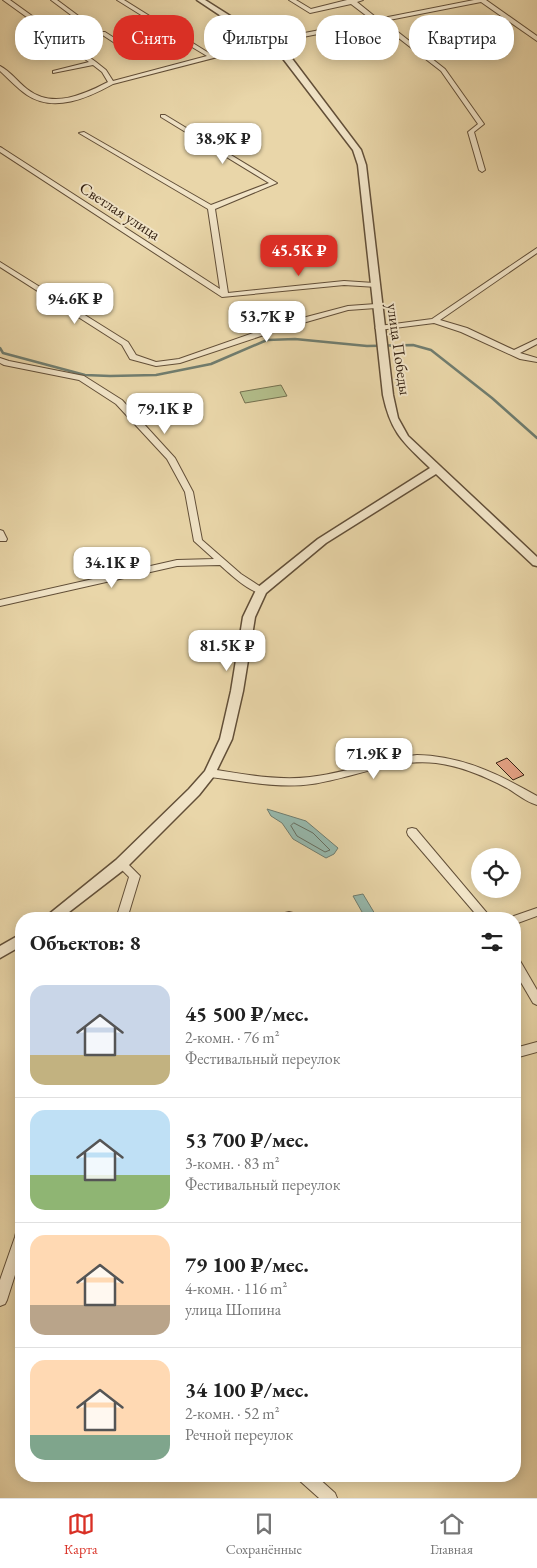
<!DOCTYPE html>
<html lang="ru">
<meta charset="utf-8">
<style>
:root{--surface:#fff;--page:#f2f2f2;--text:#222;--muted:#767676;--line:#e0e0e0;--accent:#d93025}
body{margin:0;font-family:"EB Garamond",serif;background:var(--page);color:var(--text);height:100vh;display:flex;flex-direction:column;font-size:19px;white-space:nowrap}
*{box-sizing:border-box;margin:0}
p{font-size:16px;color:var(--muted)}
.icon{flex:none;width:28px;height:28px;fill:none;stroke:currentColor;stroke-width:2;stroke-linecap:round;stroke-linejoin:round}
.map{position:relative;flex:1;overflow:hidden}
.drawer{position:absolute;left:15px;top:912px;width:506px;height:570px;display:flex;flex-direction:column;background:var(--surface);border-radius:20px;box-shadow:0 2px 12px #0003}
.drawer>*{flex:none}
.hud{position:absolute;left:15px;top:15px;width:508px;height:45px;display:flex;gap:10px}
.fabs{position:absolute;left:471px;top:848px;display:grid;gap:10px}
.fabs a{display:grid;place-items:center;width:50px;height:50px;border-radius:50%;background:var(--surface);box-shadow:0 2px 12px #0003;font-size:25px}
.price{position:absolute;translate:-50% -42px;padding:0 11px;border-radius:10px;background:#fff;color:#222;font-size:16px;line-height:32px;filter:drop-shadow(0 1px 2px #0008)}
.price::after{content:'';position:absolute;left:50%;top:30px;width:15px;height:11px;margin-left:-8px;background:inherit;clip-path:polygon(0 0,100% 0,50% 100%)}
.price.current{background:var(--accent);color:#fff}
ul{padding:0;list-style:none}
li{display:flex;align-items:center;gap:15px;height:125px;padding:0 15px}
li+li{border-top:1px solid var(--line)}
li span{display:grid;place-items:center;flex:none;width:140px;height:100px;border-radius:15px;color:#555}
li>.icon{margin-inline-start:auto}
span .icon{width:60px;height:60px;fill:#fffc;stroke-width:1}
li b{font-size:21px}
h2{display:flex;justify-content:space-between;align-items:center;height:60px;padding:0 15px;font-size:21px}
.pill{padding:0 18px;border-radius:20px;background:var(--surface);box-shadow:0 2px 12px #0003;font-size:18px;line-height:45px}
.pill.current{background:var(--accent);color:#fff}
.dock{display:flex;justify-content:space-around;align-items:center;height:70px;border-top:1px solid var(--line);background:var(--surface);font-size:14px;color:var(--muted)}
.dock a{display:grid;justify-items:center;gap:2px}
.dock .current{color:var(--accent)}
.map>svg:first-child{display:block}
.green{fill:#b3be8b;stroke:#74704f}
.water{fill:#97b9ad;stroke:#707d6f}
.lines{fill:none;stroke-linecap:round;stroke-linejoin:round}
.shore{stroke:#666e60;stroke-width:1}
.stream{stroke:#707d6f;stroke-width:2.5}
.building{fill:#e4a184;stroke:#352213}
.minor-casing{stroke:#624f38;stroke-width:2}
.tertiary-casing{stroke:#624f38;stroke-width:3}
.minor{fill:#f1e4c7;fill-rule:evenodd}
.tertiary{fill:#f1e4c7;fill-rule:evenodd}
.labels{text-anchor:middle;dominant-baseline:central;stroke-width:4;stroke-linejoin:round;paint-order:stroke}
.far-street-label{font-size:16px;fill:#352213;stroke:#f1e4c7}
</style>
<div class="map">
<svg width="537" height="1498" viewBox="0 0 537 1498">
<rect width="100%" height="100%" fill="#e9d6a9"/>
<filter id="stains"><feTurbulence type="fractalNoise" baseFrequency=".004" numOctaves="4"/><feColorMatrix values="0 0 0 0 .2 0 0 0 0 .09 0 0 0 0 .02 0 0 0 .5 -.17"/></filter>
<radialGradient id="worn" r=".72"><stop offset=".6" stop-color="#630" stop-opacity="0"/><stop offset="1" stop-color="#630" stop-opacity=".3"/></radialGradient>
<path class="green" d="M281,385l6,11 -42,7 -5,-11z"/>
<g class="water">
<path d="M267,809l39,12 32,27 -4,6 -8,4 -33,-19 -11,-16 -11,-7z"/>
<path d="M363,894l15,25h-12l-13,-23z"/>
</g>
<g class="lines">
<path class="shore" d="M294,823l19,10 17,17 -5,2 -28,-16 -6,-10z"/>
<path class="stream" d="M0,348l3,5 82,22 25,1 46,-1 55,-11 56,-24 28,-1 72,7 46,-1 18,5 61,48 45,40"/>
</g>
<path class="building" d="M507,758l17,17 -11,5 -17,-17z"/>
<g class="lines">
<g class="minor-casing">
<g id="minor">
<path d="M3,0h7l86,62 10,8 7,11 94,-25 -25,-15 -52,12 -29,-19v-2h4l28,18 45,-12 -61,-38h7l88,55 56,-15 104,-20 -21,-16 -41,9 -21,-13h7l15,9 36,-9h16l-6,2 21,17 96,-19h12l51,36v5l-56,-39 -97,19 61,48 39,55 -10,8 11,38 -3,2 -3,-2 -11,-38 10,-8 -37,-53 -63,-49 -110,22 -155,40c-25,14 -59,29 -86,11 -10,-7 -18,-16 -27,-24v-5c10,5 18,16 27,23 25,20 56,6 81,-7l-6,-10 -9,-7 -40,8v-2l36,-9z"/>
<path d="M51,0h6l39,29 -5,1z"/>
<path d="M161,115h4l112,68 -62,26 13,84 116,-12 30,2h3v4l-33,-2 -122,12 -222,-145v-5l2,1 218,141 -12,-80 -129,-76 5,-1 127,73 58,-22 -108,-66z"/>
<path d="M537,248v5l-97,67 27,8 47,22 23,-11v5l-17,9 17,5v4l-17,-3 -59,-27 -27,-9 -55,7 -4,-2 4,-2 53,-7z"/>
<path d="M0,262l128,80 8,13 20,7 23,-3 97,-34 72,-19 28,-2 4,2 -4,2 -28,2 -66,19 -102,34 -24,3 -26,-7 -8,-14 -122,-78z"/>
<path d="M0,358l9,3 75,15 38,24 53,58 18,34 9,48 39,34 23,15 2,2 -2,2c-12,2 -35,-20 -44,-28l-43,1 -177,40v-6l177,-40 37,-1 -20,-18 -9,-49 -18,-33 -51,-55 -37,-24 -75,-15 -4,-2z"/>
<path d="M0,530l3,1 4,8 -1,2h-6z"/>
<path d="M417,755c45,1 82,19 120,41v9c-11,-3 -20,-11 -30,-17 -23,-12 -46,-22 -71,-25 -42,-5 -83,15 -124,21 -34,5 -68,-3 -102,-7l-5,-4 5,-4c33,5 67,12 100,8 37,-4 71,-18 107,-22z"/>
<path d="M412,828l4,1 76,90h-12l-72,-84 -1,-3 1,-3z"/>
<path d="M121,860l4,1 15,15 -13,43h-11l13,-42 -13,-13 1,-3z"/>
<path d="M537,908v8l-22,8v-5h-5l1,-2z"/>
<path d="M289,912l4,1 2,6h-12l2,-6z"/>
<path d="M515,958l4,1 18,31v15l-4,-2 -18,-31z"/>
<path d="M537,1042v10l-22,6v-10z"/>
<path d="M21,1231v25l-14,44 -2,4 -5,2v-26l15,-43 1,-4z"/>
<path d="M298,1476h18l19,17 2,5h-18l-19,-17z"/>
</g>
</g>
<g class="tertiary-casing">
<g id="tertiary">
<path d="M197,0h8l82,52 74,98 5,15 27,230 5,23 10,18 129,121v9l-4,-1 -97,-91 -110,69 -60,50 -11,24 -12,74 -11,48 -18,37 -15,19 -73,73 -66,51h-17l73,-59 73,-71 16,-18 15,-32 11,-48 12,-74 14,-29 61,-49 112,-71c-27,-26 -39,-35 -47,-73l-25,-230 -5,-15 -72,-94z"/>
<path d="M21,934v12l-21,12v-12z"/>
</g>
</g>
<use href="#minor" class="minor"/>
<use href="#tertiary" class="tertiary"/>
</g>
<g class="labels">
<g class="far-street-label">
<text transform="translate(120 211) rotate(33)">Светлая улица</text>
<text transform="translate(399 349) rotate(82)">улица Победы</text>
</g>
</g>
<rect width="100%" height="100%" filter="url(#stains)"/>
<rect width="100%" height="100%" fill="url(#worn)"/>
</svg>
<div class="fabs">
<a><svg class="icon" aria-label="locate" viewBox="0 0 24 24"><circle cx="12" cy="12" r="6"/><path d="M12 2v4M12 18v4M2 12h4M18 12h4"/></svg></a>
</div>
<b class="price" style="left:223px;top:165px">38.9K ₽</b>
<b class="price current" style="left:299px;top:277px">45.5K ₽</b>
<b class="price" style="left:75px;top:325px">94.6K ₽</b>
<b class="price" style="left:267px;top:343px">53.7K ₽</b>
<b class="price" style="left:165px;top:435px">79.1K ₽</b>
<b class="price" style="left:112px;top:589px">34.1K ₽</b>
<b class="price" style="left:227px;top:672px">81.5K ₽</b>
<b class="price" style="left:374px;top:780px">71.9K ₽</b>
<div class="hud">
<a class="pill">Купить</a>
<a class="pill current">Снять</a>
<a class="pill">Фильтры</a>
<a class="pill">Новое</a>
<a class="pill">Квартира</a>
</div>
<section class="drawer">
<h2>Объектов: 8<svg class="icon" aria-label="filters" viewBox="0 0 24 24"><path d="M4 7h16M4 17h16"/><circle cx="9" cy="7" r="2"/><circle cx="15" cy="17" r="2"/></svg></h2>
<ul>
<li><span style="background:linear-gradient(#c9d6e8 70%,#c2b280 0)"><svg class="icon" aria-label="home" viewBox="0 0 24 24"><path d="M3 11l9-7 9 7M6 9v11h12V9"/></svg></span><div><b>45 500 ₽/мес.</b><p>2-комн. · 76 m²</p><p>Фестивальный переулок</p></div></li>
<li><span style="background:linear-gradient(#bfe0f5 65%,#8fb573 0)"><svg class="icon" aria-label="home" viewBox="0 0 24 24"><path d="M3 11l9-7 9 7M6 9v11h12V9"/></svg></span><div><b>53 700 ₽/мес.</b><p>3-комн. · 83 m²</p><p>Фестивальный переулок</p></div></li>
<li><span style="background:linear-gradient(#ffd9b3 70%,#b9a48a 0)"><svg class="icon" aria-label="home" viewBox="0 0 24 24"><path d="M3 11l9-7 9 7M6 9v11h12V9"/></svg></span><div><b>79 100 ₽/мес.</b><p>4-комн. · 116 m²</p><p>улица Шопина</p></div></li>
<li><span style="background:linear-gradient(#ffd9b3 75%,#7fa58c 0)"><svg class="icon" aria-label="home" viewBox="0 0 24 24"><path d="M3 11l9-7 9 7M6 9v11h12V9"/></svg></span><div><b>34 100 ₽/мес.</b><p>2-комн. · 52 m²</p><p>Речной переулок</p></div></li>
</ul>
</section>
</div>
<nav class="dock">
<a class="current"><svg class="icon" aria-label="map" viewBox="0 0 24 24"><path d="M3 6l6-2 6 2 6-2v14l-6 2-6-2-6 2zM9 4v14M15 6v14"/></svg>Карта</a>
<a><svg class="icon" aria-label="saved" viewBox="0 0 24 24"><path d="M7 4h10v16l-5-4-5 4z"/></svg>Сохранённые</a>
<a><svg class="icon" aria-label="home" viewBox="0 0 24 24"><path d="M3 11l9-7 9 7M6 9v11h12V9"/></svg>Главная</a>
</nav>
